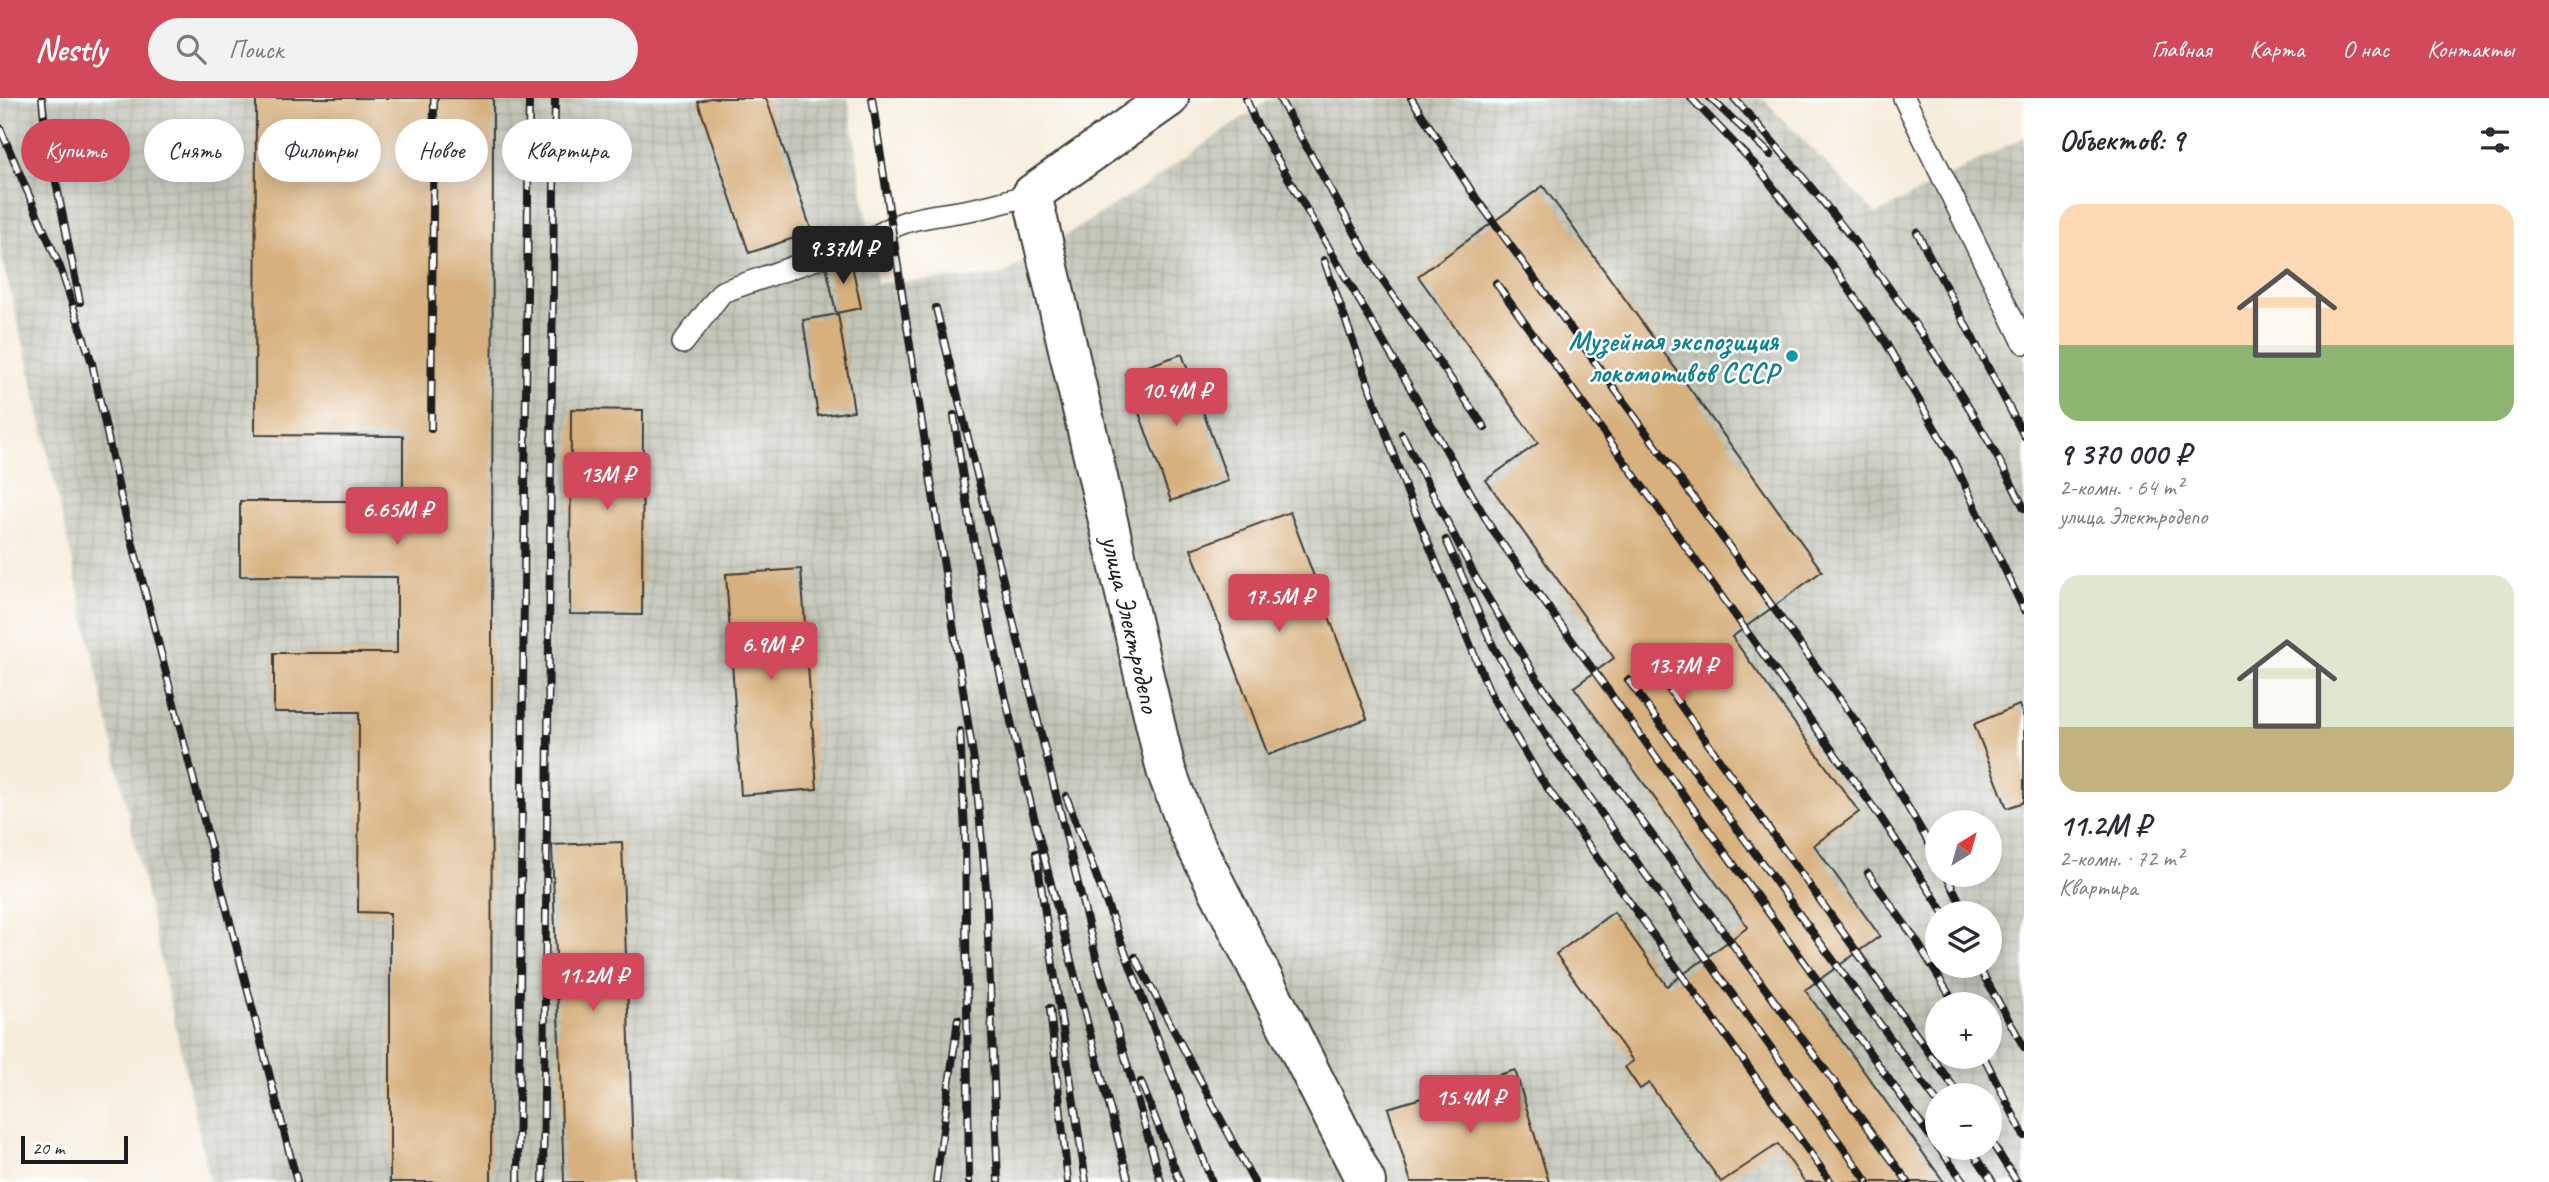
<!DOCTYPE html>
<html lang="ru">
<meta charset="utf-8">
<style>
:root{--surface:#fff;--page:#f2f2f3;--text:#2b2b33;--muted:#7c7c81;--accent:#d1495b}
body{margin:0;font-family:Caveat,sans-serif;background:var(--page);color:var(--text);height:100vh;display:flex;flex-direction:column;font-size:26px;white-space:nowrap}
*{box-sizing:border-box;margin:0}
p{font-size:23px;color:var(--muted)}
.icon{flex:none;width:38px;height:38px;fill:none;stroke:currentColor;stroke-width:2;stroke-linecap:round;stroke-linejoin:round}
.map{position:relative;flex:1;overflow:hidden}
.sheet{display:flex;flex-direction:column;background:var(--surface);width:525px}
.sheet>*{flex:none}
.hud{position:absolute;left:21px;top:21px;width:665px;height:63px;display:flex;gap:14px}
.needle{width:46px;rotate:37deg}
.fabs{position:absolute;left:1925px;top:712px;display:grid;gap:14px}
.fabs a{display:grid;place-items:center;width:77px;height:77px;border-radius:50%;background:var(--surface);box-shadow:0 4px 18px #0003;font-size:35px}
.scale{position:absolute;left:21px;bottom:18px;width:107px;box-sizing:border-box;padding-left:7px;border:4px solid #1c1c1c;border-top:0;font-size:19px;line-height:24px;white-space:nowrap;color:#1c1c1c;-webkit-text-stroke:5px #fff;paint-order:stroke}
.price{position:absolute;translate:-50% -60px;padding:0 16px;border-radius:7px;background:var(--accent);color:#fff;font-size:23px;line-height:46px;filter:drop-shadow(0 2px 4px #0008)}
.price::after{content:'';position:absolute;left:50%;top:42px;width:21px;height:16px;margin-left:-10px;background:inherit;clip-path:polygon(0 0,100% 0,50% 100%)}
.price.on{background:#222;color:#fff}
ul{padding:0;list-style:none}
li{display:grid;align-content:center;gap:14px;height:371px;padding:0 35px}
li span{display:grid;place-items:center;height:217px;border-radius:21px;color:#555}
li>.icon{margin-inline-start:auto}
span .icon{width:126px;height:126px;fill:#fffc;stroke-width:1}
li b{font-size:30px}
h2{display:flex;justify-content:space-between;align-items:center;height:84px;padding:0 35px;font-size:30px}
.pill{padding:0 24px;border-radius:32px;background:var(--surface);box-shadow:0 4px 18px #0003;font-size:24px;line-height:63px}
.pill.on{background:var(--accent);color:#fff}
header{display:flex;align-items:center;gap:42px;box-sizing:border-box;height:98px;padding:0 35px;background:var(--accent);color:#fff}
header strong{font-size:33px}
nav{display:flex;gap:38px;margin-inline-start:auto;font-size:24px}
.search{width:490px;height:63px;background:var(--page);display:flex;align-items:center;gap:18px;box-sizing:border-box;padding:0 24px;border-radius:38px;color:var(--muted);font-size:26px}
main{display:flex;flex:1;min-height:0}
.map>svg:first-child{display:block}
.industrial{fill:url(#industrial-grid);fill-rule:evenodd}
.building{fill:#d7b07e}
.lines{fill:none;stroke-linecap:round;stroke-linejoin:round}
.lane-casing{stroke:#3d3b38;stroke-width:24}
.street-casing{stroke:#3d3b38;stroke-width:42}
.lane{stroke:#fff;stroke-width:21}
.street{stroke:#fff;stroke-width:38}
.rail-casing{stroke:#1c1c1c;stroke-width:8}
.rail{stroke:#fff;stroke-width:5;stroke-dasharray:16;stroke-linecap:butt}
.culture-dot{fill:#0f9aa8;stroke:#fff;stroke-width:2.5}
.labels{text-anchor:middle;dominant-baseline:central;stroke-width:5;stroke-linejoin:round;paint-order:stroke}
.culture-label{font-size:28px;font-weight:bold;fill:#0d838f;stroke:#fff;text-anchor:end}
.street-label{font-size:28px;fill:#1c1c1c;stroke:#fff}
</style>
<header>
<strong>Nestly</strong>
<div class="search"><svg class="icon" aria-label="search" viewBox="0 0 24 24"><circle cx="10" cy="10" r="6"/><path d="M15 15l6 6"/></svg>Поиск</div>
<nav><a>Главная</a><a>Карта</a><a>О нас</a><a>Контакты</a></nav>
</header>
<main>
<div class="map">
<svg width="2024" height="1084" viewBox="0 0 2024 1084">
<defs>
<pattern id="industrial-grid" width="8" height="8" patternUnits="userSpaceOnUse" patternTransform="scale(1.75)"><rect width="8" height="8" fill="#c3c6b9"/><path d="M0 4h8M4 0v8" fill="none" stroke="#a7aa9e"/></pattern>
</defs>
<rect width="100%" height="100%" fill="#fff"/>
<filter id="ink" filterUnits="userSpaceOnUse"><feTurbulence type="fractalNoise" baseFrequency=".0143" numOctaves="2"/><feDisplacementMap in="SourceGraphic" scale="14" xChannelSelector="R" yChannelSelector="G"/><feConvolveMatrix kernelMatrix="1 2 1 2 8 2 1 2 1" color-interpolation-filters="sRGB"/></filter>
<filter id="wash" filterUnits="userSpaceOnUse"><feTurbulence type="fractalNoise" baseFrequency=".00686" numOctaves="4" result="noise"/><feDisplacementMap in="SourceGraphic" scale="28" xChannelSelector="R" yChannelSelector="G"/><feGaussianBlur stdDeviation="1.57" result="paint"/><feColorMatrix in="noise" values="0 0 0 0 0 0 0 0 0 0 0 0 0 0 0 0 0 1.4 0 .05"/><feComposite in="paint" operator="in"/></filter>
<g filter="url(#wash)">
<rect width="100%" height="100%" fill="#f6ecda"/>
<path class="industrial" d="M0,0h848l29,185 123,-7 140,-87 131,-91h491l114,116 148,-77v1045h-1814l-182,-820 -28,-111zM1937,724h53v53h-53zM1937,816h53v52h-53zM1937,906h53v53h-53zM1937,998h53v52h-53z"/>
<g id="blocks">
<g class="building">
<path d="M256,0h237l-2,1084h-101v-269l-32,-1 1,-200h-85v-59h123v-76l-157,-1v-75h163v-65l-148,-1z"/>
<path d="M710,0h56l46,134 -63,21 -51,-151z"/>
<path d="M1543,88l279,385 -90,66 127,175 -45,33 66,91 -75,54 139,192h-139l-27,-38 -57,38 -72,-99 -9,6 -15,-22 8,-6 -77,-107 58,-42 53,74 81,-59 -174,-240 40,-29 -128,-178 52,-37 -120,-167z"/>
<path d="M851,162l10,48 -25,5 -10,-48z"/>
<path d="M838,216l16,97 -36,5 -15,-96z"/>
<path d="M1182,256l46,127 -57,20 -46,-127z"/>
<path d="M571,311l72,1 -1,205 -72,-1z"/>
<path d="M1290,414l77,207 -99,36 -77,-206z"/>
<path d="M801,471l16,220 -76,6 -15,-221z"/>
<path d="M2019,607l5,13v84l-17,6 -33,-84z"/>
<path d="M622,744l12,340h-70l-12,-337z"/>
<path d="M1515,972l34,112h-138l-23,-74z"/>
</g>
</g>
</g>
<g filter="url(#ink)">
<use href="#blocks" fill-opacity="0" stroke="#3d3b38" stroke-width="2"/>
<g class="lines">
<g class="lane-casing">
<g id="lane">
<path d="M1904,0l120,245"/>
<path d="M683,245l39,-51 148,-52c39,-26 60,-22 104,-31 19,-3 39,-10 58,-15"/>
</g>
</g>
<g class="street-casing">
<path id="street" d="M1169,0l-137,96 134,576 24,64 176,348"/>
</g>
<use href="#lane" class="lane"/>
<use href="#street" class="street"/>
<g class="rail-casing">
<g id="rail">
<path d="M42,0l3,29 35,175"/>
<path d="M872,0l103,670 11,119 12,295"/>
<path d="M1246,0l8,21 239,412 444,615"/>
<path d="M1279,0l99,176 107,154"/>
<path d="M1411,0l65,100 389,536 72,123"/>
<path d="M1691,0l69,72 75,99 51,74 67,117 71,150"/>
<path d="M1710,0l61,57"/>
<path d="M1734,0c112,124 216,260 290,410"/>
<path d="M0,30l60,139 32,96 28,131 177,688"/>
<path d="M1917,134l107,204"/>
<path d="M1324,162l83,232 84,203 50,84 290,403"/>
<path d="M1496,185l385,535 64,96"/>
<path d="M936,210l160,649 65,225"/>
<path d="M954,317c34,260 110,513 175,767"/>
<path d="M431,331l3,-331"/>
<path d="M1402,336l74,144 61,101 371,503"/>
<path d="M1446,442l48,108 58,97 316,437"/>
<path d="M1651,566l309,432"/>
<path d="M1628,582l309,422"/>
<path d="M960,633l5,101 4,350"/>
<path d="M1066,698l146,386"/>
<path d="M1036,755l50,329"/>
<path d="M1868,775l48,67 39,64"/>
<path d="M1946,777l20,39"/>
<path d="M1135,859l119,225"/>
<path d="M1978,868l46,81"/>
<path d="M1050,910l18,174"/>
<path d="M1984,959l40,79"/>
<path d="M1141,984l39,100"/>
<path d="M1990,1042l27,42"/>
<path d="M1939,1050l25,34"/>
<path d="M1970,1050l23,34"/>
<path d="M518,1084l11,-1084"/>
<path d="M543,1084l12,-1084"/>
<path d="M936,1084l22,-163"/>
</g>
</g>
<use href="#rail" class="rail"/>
</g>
</g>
<circle class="culture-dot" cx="1792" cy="258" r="7"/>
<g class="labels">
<g class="culture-label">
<text x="1778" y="242">Музейная экспозиция<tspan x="1778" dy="32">локомотивов СССР</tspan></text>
</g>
<g class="street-label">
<text transform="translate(1131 526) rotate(77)">улица Электродепо</text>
</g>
</g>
</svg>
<div class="fabs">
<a><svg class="needle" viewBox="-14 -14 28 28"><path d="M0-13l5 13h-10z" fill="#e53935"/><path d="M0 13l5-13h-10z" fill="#7c7c81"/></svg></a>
<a><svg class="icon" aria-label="layers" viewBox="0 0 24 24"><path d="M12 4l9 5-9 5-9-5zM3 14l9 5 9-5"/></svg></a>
<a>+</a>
<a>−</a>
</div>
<div class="scale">20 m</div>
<b class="price on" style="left:843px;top:188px">9.37M ₽</b>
<b class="price" style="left:1176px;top:330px">10.4M ₽</b>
<b class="price" style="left:607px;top:414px">13M ₽</b>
<b class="price" style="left:397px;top:449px">6.65M ₽</b>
<b class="price" style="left:1279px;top:536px">17.5M ₽</b>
<b class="price" style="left:771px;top:584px">6.9M ₽</b>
<b class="price" style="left:1682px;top:605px">13.7M ₽</b>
<b class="price" style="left:593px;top:915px">11.2M ₽</b>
<b class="price" style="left:1470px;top:1037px">15.4M ₽</b>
<div class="hud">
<a class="pill on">Купить</a>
<a class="pill">Снять</a>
<a class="pill">Фильтры</a>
<a class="pill">Новое</a>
<a class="pill">Квартира</a>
</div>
</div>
<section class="sheet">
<h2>Объектов: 9<svg class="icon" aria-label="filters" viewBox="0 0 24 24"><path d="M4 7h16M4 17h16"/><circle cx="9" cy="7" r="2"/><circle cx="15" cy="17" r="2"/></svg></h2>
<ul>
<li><span style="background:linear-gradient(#ffd9b3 65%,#8fb573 0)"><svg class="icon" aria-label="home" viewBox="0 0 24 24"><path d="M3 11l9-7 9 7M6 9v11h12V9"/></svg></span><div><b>9 370 000 ₽</b><p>2-комн. · 64 m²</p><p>улица Электродепо</p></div></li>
<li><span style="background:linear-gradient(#dfe7d0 70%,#c2b280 0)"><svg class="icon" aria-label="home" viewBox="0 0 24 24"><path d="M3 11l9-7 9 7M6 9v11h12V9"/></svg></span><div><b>11.2M ₽</b><p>2-комн. · 72 m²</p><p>Квартира</p></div></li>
</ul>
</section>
</main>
